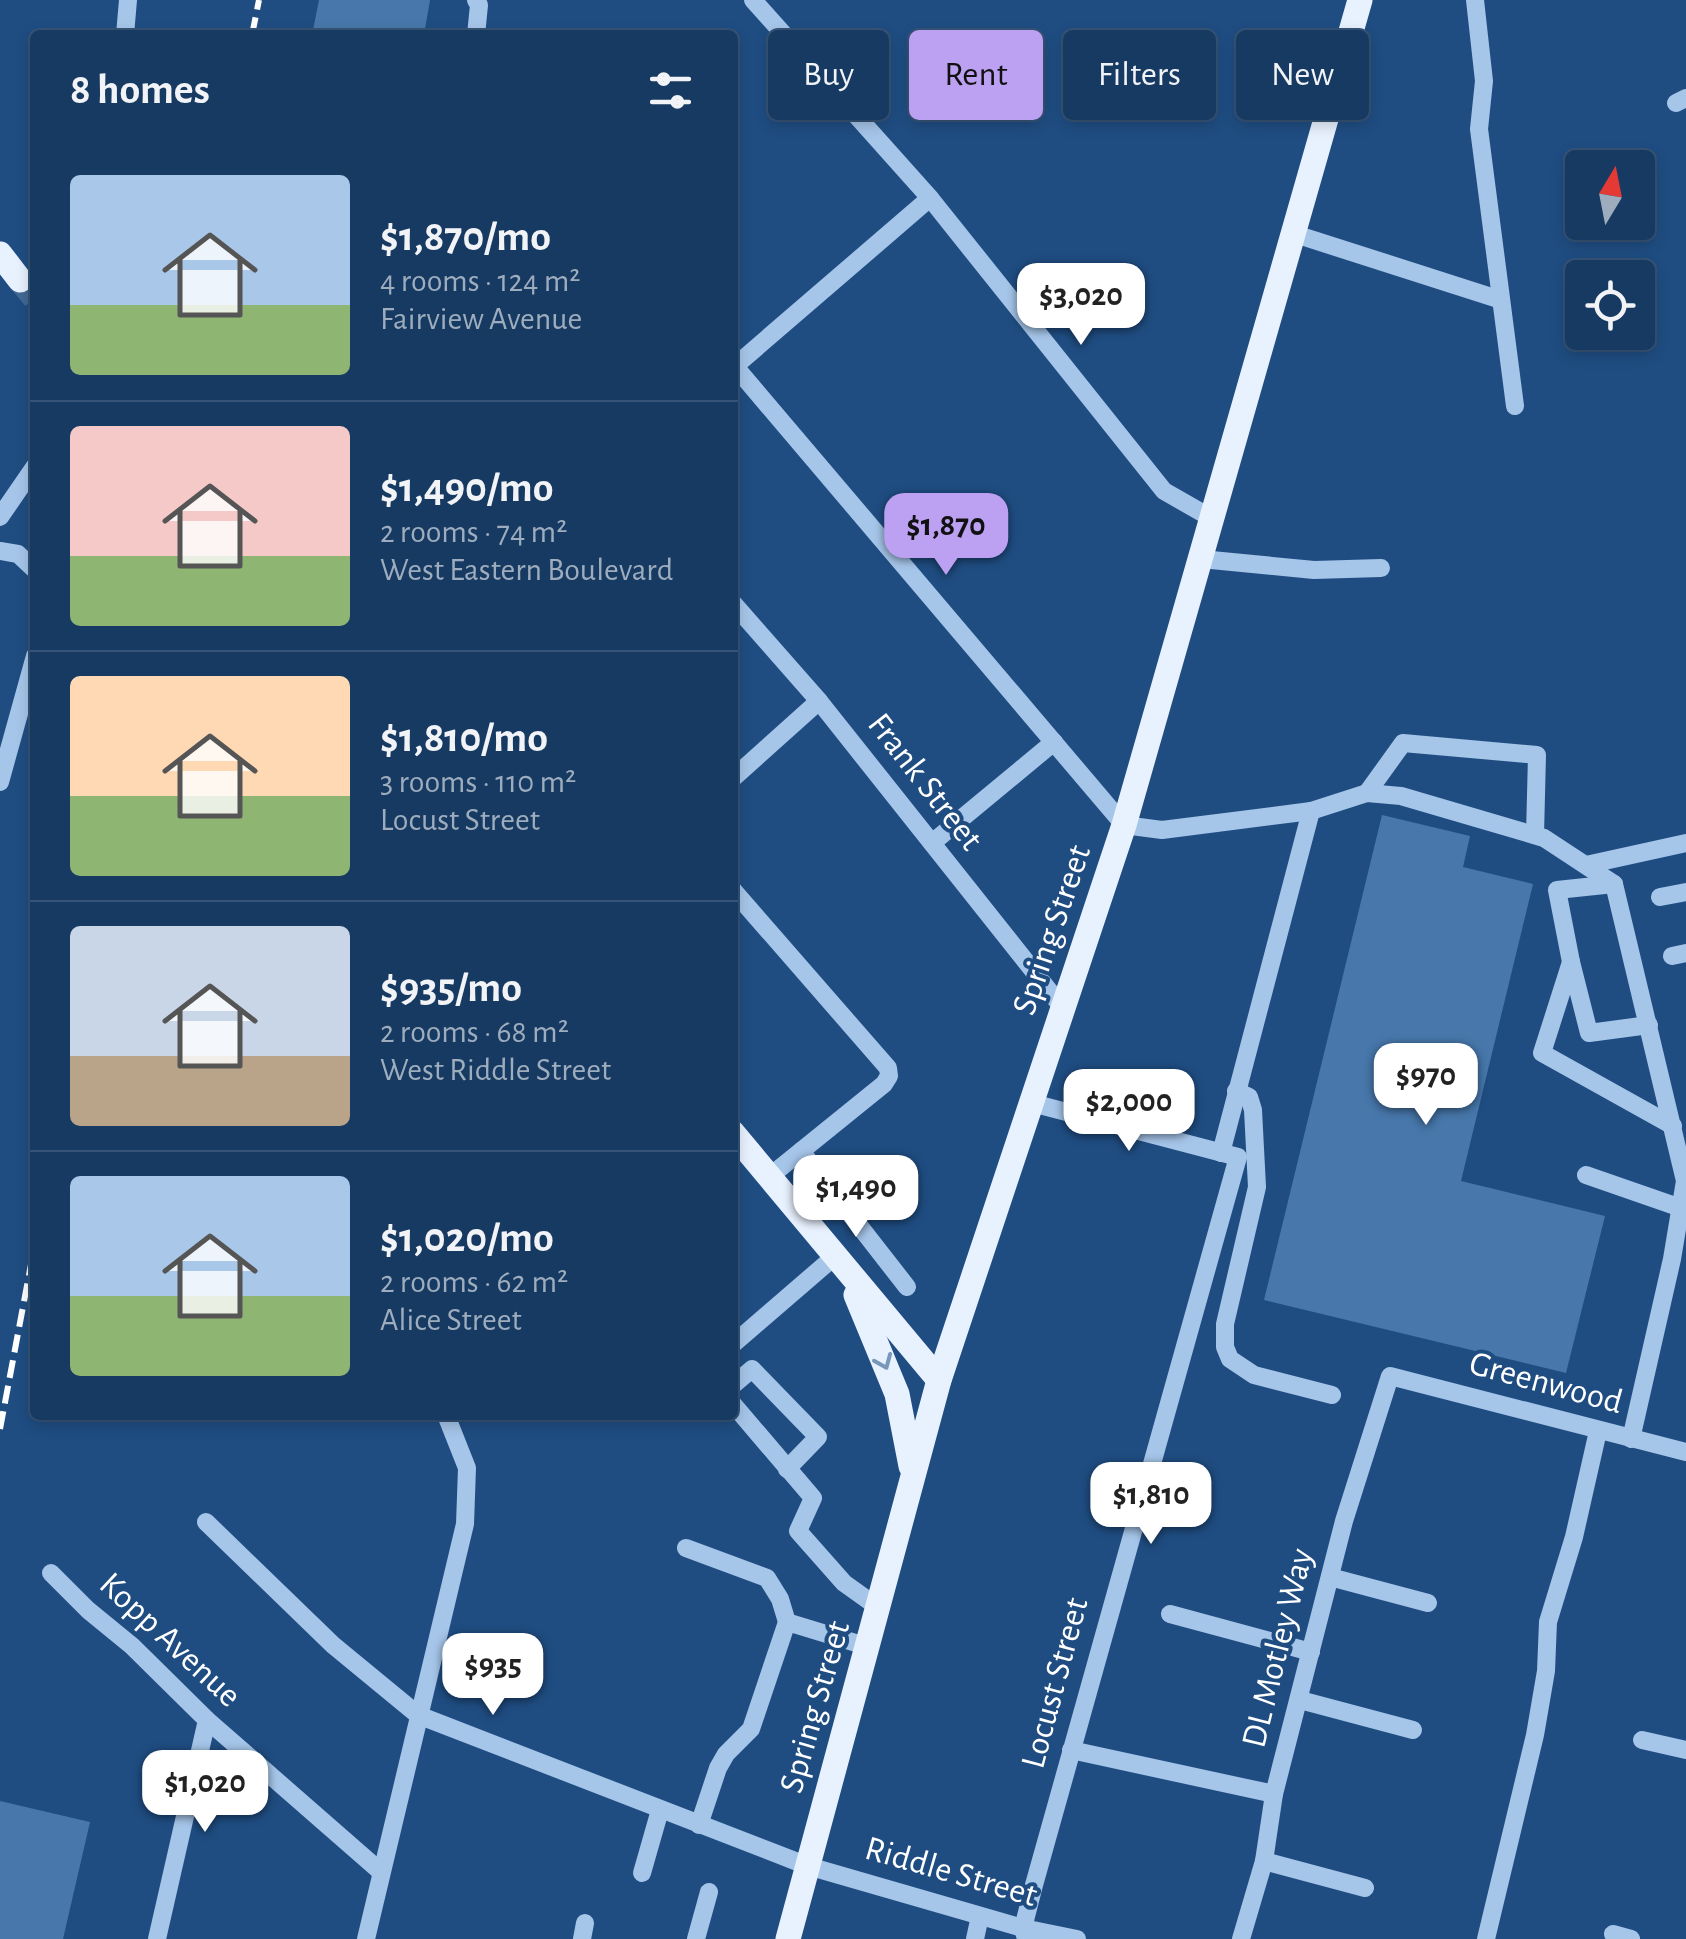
<!DOCTYPE html>
<meta charset="utf-8">
<style>
:root{--surface:#173a62;--page:#204168;--text:#f1f3f6;--muted:#9eadbe;--line:#365477;--accent:#bca0f2}
body{margin:0;font-family:"Alegreya Sans",sans-serif;background:var(--page);color:var(--text);height:100vh;display:flex;flex-direction:column;font-size:38px;white-space:nowrap}
*{box-sizing:border-box;margin:0}
p{font-size:32px;color:var(--muted)}
.icon{flex:none;width:55px;height:55px;fill:none;stroke:currentColor;stroke-width:2;stroke-linecap:round;stroke-linejoin:round}
.map{position:relative;flex:1;overflow:hidden}
.side{position:absolute;left:30px;top:30px;width:708px;height:1390px;display:flex;flex-direction:column;background:var(--surface);border-radius:10px;box-shadow:0 5px 15px #0003,0 0 0 2px var(--line)}
.side>*{flex:none}
.hud{position:absolute;left:768px;top:30px;width:768px;height:90px;display:flex;gap:20px}
.needle{width:65px;rotate:10deg}
.tools{position:absolute;left:1565px;top:150px;display:grid;gap:20px}
.tools a{display:grid;place-items:center;width:90px;height:90px;border-radius:10px;background:var(--surface);box-shadow:0 5px 15px #0003,0 0 0 2px var(--line);font-size:50px}
.price{position:absolute;translate:-50% -85px;padding:0 22px;border-radius:20px;background:#fff;color:#222;font-size:32px;line-height:65px;filter:drop-shadow(0 2px 5px #0008)}
.price::after{content:'';position:absolute;left:50%;top:60px;width:30px;height:22px;margin-left:-15px;background:inherit;clip-path:polygon(0 0,100% 0,50% 100%)}
.price.current{background:var(--accent);color:#111}
ul{padding:0;list-style:none}
li{display:flex;align-items:center;gap:30px;height:250px;padding:0 40px}
li+li{border-top:2px solid var(--line)}
li span{display:grid;place-items:center;flex:none;width:280px;height:200px;border-radius:10px;color:#555}
li>.icon{margin-inline-start:auto}
span .icon{width:120px;height:120px;fill:#fffc;stroke-width:1}
li b{font-size:42px}
h2{display:flex;justify-content:space-between;align-items:center;height:120px;padding:0 40px;font-size:42px}
.pill{padding:0 35px;border-radius:10px;background:var(--surface);box-shadow:0 5px 15px #0003,0 0 0 2px var(--line);font-size:35px;line-height:90px}
.pill.current{background:var(--accent);color:#111}
.map>svg:first-child{display:block}
.building{fill:#4777ab}
.lines{fill:none;stroke-linecap:round;stroke-linejoin:round}
.major-tunnel{stroke:#416895;stroke-width:25;stroke-dasharray:25 12;stroke-linecap:butt}
.minor{stroke:#a5c5e9;stroke-width:18}
.major{stroke:#e8f1fe;stroke-width:25}
.rail{stroke:#fff;stroke-width:6;stroke-dasharray:18 8;stroke-linecap:butt}
.oneway{stroke:#7997ba}
.labels{text-anchor:middle;dominant-baseline:central;stroke-width:8;stroke-linejoin:round;paint-order:stroke}
.street-label{font-size:35px;fill:#fff;stroke:#1f4d82}
</style>
<div class="map">
<svg width="1686" height="1939" viewBox="0 0 1686 1939">
<rect width="100%" height="100%" fill="#1f4d82"/>
<g class="building">
<path d="M319,0h111l-6,35h-112z"/>
<path d="M946,48l12,16 -15,12 -12,-16z"/>
<path d="M1382,815l88,21 -7,31 70,17 -72,297 144,35 -39,157 -302,-73z"/>
<path d="M0,1801l90,21 -27,117h-63z"/>
</g>
<g class="lines">
<path class="major-tunnel" d="M20,280l15,18"/>
<g class="minor">
<path d="M753,0l177,198 234,293 49,28"/>
<path d="M1475,0l9,81 -5,48 36,277"/>
<path d="M125,35l3,-35"/>
<path d="M476,35l3,-30 -3,-5"/>
<path d="M1676,103l10,-5"/>
<path d="M1295,234l206,66"/>
<path d="M732,363l392,462 38,5 149,-19 56,-18 34,3 143,42 70,46 71,297 -13,78 -41,180"/>
<path d="M735,366l195,-168"/>
<path d="M0,517l35,-51"/>
<path d="M0,551l18,3 17,16"/>
<path d="M1201,559l113,11 67,-2"/>
<path d="M732,602l87,99 243,306"/>
<path d="M732,779l87,-78"/>
<path d="M0,782l35,-126"/>
<path d="M1367,793l36,-50 134,12 -2,80"/>
<path d="M932,843l122,-101"/>
<path d="M1586,865l100,-22"/>
<path d="M1614,884l-57,6 14,72 -29,91 131,73"/>
<path d="M732,889l156,179 1,8 -5,8 -115,93"/>
<path d="M1660,897l26,-5"/>
<path d="M1672,956l14,-3"/>
<path d="M1571,962l18,71 60,-8"/>
<path d="M1236,1091l13,6 4,13 4,77 -32,137v23l5,12 24,16 78,20"/>
<path d="M801,1151l106,136"/>
<path d="M1221,1153l90,-342"/>
<path d="M1586,1175l95,33"/>
<path d="M732,1345l102,-88"/>
<path d="M732,1386l20,-17 66,68 -31,32"/>
<path d="M732,1403l81,95 -15,33 46,52 35,25"/>
<path d="M206,1522l127,123 85,70 390,151 215,62 54,11"/>
<path d="M686,1548l81,30 13,21 7,23 82,25"/>
<path d="M51,1573l37,37 44,36 75,74 174,152"/>
<path d="M1330,1577l98,26"/>
<path d="M1170,1614l141,38"/>
<path d="M1300,1700l113,30"/>
<path d="M1642,1740l44,10"/>
<path d="M1071,1750l203,44"/>
<path d="M699,1825l19,-57 8,-14 25,-25 36,-107"/>
<path d="M1264,1861l101,27"/>
<path d="M642,1873l18,-63"/>
<path d="M1613,1934l18,5"/>
<path d="M157,1939l50,-219"/>
<path d="M366,1939l99,-415 2,-56 -21,-53"/>
<path d="M582,1939l3,-16"/>
<path d="M696,1939l13,-47"/>
<path d="M975,1939l5,-23"/>
<path d="M1026,1939l-3,-11 11,-43 204,-728 -206,-54"/>
<path d="M1241,1939l23,-78 10,-67 70,-273 46,-145 296,76"/>
<path d="M1486,1939l49,-204 11,-64 2,-49 26,-85 24,-106"/>
</g>
<g class="major">
<path d="M0,254l20,26"/>
<path d="M732,1132l207,248"/>
<path d="M856,1295l41,99 14,72"/>
<path d="M788,1939l151,-559 185,-555 236,-825"/>
</g>
<g class="rail">
<path d="M252,35l7,-35"/>
<path d="M0,1429l35,-186"/>
</g>
</g>
<defs><path id="oneway-chevron" d="M-2-3.5L2.5 0L-2 3.5" fill="none" stroke-width="1.6" stroke-linecap="round" stroke-linejoin="round" transform="scale(2.5)"/></defs>
<use class="oneway" href="#oneway-chevron" transform="translate(884 1362) rotate(67)"/>
<g class="labels">
<g class="street-label">
<text transform="translate(925 782) rotate(52)">Frank Street</text>
<text transform="translate(1052 930) rotate(-71)">Spring Street</text>
<text transform="translate(1546 1383) rotate(15)">Greenwood</text>
<text transform="translate(170 1640) rotate(43)">Kopp Avenue</text>
<text transform="translate(1278 1648) rotate(-76)">DL Motley Way</text>
<text transform="translate(1055 1683) rotate(-75)">Locust Street</text>
<text transform="translate(815 1707) rotate(-74)">Spring Street</text>
<text transform="translate(951 1872) rotate(16)">Riddle Street</text>
</g>
</g>
</svg>
<div class="tools">
<a><svg class="needle" viewBox="-14 -14 28 28"><path d="M0-13l5 13h-10z" fill="#e53935"/><path d="M0 13l5-13h-10z" fill="#9eadbe"/></svg></a>
<a><svg class="icon" aria-label="locate" viewBox="0 0 24 24"><circle cx="12" cy="12" r="6"/><path d="M12 2v4M12 18v4M2 12h4M18 12h4"/></svg></a>
</div>
<b class="price" style="left:1081px;top:348px">$3,020</b>
<b class="price current" style="left:946px;top:578px">$1,870</b>
<b class="price" style="left:1426px;top:1128px">$970</b>
<b class="price" style="left:1129px;top:1154px">$2,000</b>
<b class="price" style="left:856px;top:1240px">$1,490</b>
<b class="price" style="left:1151px;top:1547px">$1,810</b>
<b class="price" style="left:493px;top:1718px">$935</b>
<b class="price" style="left:205px;top:1835px">$1,020</b>
<div class="hud">
<a class="pill">Buy</a>
<a class="pill current">Rent</a>
<a class="pill">Filters</a>
<a class="pill">New</a>
</div>
<section class="side">
<h2>8 homes<svg class="icon" aria-label="filters" viewBox="0 0 24 24"><path d="M4 7h16M4 17h16"/><circle cx="9" cy="7" r="2"/><circle cx="15" cy="17" r="2"/></svg></h2>
<ul>
<li><span style="background:linear-gradient(#a9c7e8 65%,#8fb573 0)"><svg class="icon" aria-label="home" viewBox="0 0 24 24"><path d="M3 11l9-7 9 7M6 9v11h12V9"/></svg></span><div><b>$1,870/mo</b><p>4 rooms · 124 m²</p><p>Fairview Avenue</p></div></li>
<li><span style="background:linear-gradient(#f6c9c9 65%,#8fb573 0)"><svg class="icon" aria-label="home" viewBox="0 0 24 24"><path d="M3 11l9-7 9 7M6 9v11h12V9"/></svg></span><div><b>$1,490/mo</b><p>2 rooms · 74 m²</p><p>West Eastern Boulevard</p></div></li>
<li><span style="background:linear-gradient(#ffd9b3 60%,#8fb573 0)"><svg class="icon" aria-label="home" viewBox="0 0 24 24"><path d="M3 11l9-7 9 7M6 9v11h12V9"/></svg></span><div><b>$1,810/mo</b><p>3 rooms · 110 m²</p><p>Locust Street</p></div></li>
<li><span style="background:linear-gradient(#c9d6e8 65%,#b9a48a 0)"><svg class="icon" aria-label="home" viewBox="0 0 24 24"><path d="M3 11l9-7 9 7M6 9v11h12V9"/></svg></span><div><b>$935/mo</b><p>2 rooms · 68 m²</p><p>West Riddle Street</p></div></li>
<li><span style="background:linear-gradient(#a9c7e8 60%,#8fb573 0)"><svg class="icon" aria-label="home" viewBox="0 0 24 24"><path d="M3 11l9-7 9 7M6 9v11h12V9"/></svg></span><div><b>$1,020/mo</b><p>2 rooms · 62 m²</p><p>Alice Street</p></div></li>
</ul>
</section>
</div>
